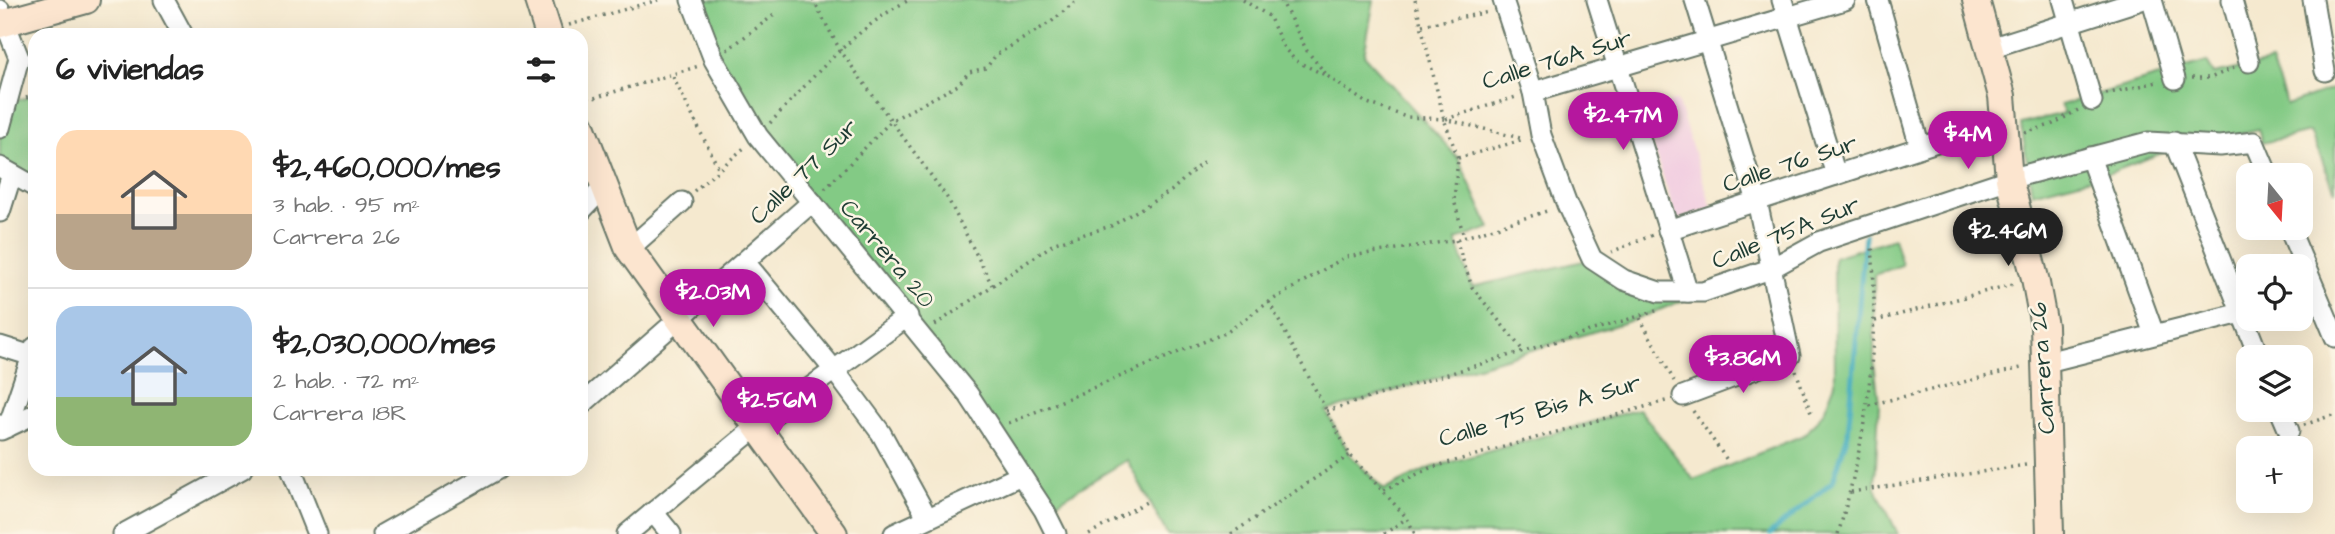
<!DOCTYPE html>
<html lang="es">
<meta charset="utf-8">
<style>
:root{--surface:#fff;--page:#f6f6f6;--text:#222;--muted:#767676;--line:#e0e0e0;--accent:#b5179e}
body{margin:0;font-family:"Architects Daughter",sans-serif;background:var(--page);color:var(--text);height:100vh;display:flex;flex-direction:column;font-size:26px;white-space:nowrap}
*{box-sizing:border-box;margin:0}
p{font-size:23px;color:var(--muted)}
.icon{flex:none;width:38px;height:38px;fill:none;stroke:currentColor;stroke-width:2;stroke-linecap:round;stroke-linejoin:round}
.map{position:relative;flex:1;overflow:hidden}
.details{position:absolute;left:28px;top:28px;width:560px;height:448px;display:flex;flex-direction:column;background:var(--surface);border-radius:21px;box-shadow:0 7px 28px #0002}
.details>*{flex:none}
.needle{width:46px;rotate:162deg}
.fabs{position:absolute;left:2236px;top:163px;display:grid;gap:14px}
.fabs a{display:grid;place-items:center;width:77px;height:77px;border-radius:14px;background:var(--surface);box-shadow:0 7px 28px #0002;font-size:35px}
.price{position:absolute;translate:-50% -60px;padding:0 16px;border-radius:24px;background:var(--accent);color:#fff;font-size:23px;line-height:46px;filter:drop-shadow(0 2px 4px #0008)}
.price::after{content:'';position:absolute;left:50%;top:42px;width:21px;height:16px;margin-left:-10px;background:inherit;clip-path:polygon(0 0,100% 0,50% 100%)}
.price.active{background:#222;color:#fff}
ul{padding:0;list-style:none}
li{display:flex;align-items:center;gap:21px;height:175px;padding:0 28px}
li+li{border-top:2px solid var(--line)}
li span{display:grid;place-items:center;flex:none;width:196px;height:140px;border-radius:21px;color:#555}
li>.icon{margin-inline-start:auto}
span .icon{width:84px;height:84px;fill:#fffc;stroke-width:1}
li b{font-size:30px}
h2{display:flex;justify-content:space-between;align-items:center;height:84px;padding:0 28px;font-size:30px}
.map>svg:first-child{display:block}
.built{fill:#f2cfe1}
.green{fill:#83ca85;stroke:#51845c;stroke-width:2}
.lines{fill:none;stroke-linecap:round;stroke-linejoin:round}
.stream{stroke:#3facbd;stroke-width:5}
.street-casing{stroke:#6a796a;stroke-width:23}
.secondary-casing{stroke:#6a796a;stroke-width:30}
.path{stroke:#6a796a;stroke-width:3.5;stroke-dasharray:2 5;stroke-linecap:butt}
.street{stroke:#fff;stroke-width:19}
.secondary{stroke:#fce5cf;stroke-width:26}
.labels{text-anchor:middle;dominant-baseline:central;stroke-width:5;stroke-linejoin:round;paint-order:stroke}
.street-label{font-size:24px;fill:#1f3d34;stroke:#fcf5e5}
</style>
<div class="map">
<svg width="2335" height="534" viewBox="0 0 2335 534">
<rect width="100%" height="100%" fill="#fcf5e5"/>
<filter id="ink" filterUnits="userSpaceOnUse"><feTurbulence type="fractalNoise" baseFrequency=".0143" numOctaves="2"/><feDisplacementMap in="SourceGraphic" scale="14" xChannelSelector="R" yChannelSelector="G"/><feConvolveMatrix kernelMatrix="1 2 1 2 8 2 1 2 1" color-interpolation-filters="sRGB"/></filter>
<filter id="wash" filterUnits="userSpaceOnUse"><feTurbulence type="fractalNoise" baseFrequency=".00686" numOctaves="4" result="noise"/><feDisplacementMap in="SourceGraphic" scale="28" xChannelSelector="R" yChannelSelector="G"/><feGaussianBlur stdDeviation="1.57" result="paint"/><feColorMatrix in="noise" values="0 0 0 0 0 0 0 0 0 0 0 0 0 0 0 0 0 1.4 0 .05"/><feComposite in="paint" operator="in"/></filter>
<g filter="url(#wash)">
<rect width="100%" height="100%" fill="#f5e9cf"/>
<path class="built" d="M1677,100l35,108 -35,12 -35,-108z"/>
<g class="green">
<path d="M691,0h683l-10,55 94,103 32,70 -34,12 16,47 120,-28 32,21 79,12 -63,26 -314,93 24,44 34,35 46,-22 209,-59 55,71 112,-46 18,-23 11,-28 -1,-126 60,-19 8,27 -28,10v86l5,42 -4,84 23,47h-731l-40,-74 -83,50 -286,-374z"/>
<path d="M2207,62l7,12 57,-12 16,43 48,-17v103l-25,-59 -48,11 -4,-14 -86,20 -65,25 -75,19 -11,-69 43,-11 -3,-8z"/>
<path d="M35,95v92l-35,-20v-39l7,-25z"/>
</g>
<g class="lines">
<path class="stream" d="M1770,534l63,-53 15,-47 17,-199"/>
</g>
</g>
<g filter="url(#ink)">
<g class="lines">
<g class="street-casing">
<g id="street">
<path d="M164,0l19,35"/>
<path d="M691,0l23,60 44,76 210,258 76,116 12,24"/>
<path d="M1503,0l30,92 8,43 26,70 25,54 32,21 35,12h44l67,-23 49,-27 190,-63 139,-37 72,4 34,-4 14,33"/>
<path d="M1597,0l91,292"/>
<path d="M1782,0l54,175"/>
<path d="M1878,0l42,147"/>
<path d="M2063,0l29,101"/>
<path d="M2152,0l23,79"/>
<path d="M2232,0l17,62"/>
<path d="M2313,0l12,71"/>
<path d="M0,10l19,48 -19,70"/>
<path d="M1990,48l151,-48"/>
<path d="M1533,92l312,-92"/>
<path d="M2174,142l85,215"/>
<path d="M2090,157l64,177"/>
<path d="M0,167l35,20"/>
<path d="M581,211l22,-23"/>
<path d="M0,212l12,-38"/>
<path d="M2289,228l46,109"/>
<path d="M1668,230l336,-110"/>
<path d="M629,249l53,-47"/>
<path d="M745,262l90,109 46,62 46,84"/>
<path d="M0,346l32,10"/>
<path d="M2047,362l202,-51"/>
<path d="M1683,396l107,-40 -33,-155 -62,-201"/>
<path d="M581,405l231,-203"/>
<path d="M2280,410l9,21"/>
<path d="M0,425l8,2 27,-80"/>
<path d="M1,430l34,-16"/>
<path d="M291,469l26,65"/>
<path d="M653,512l18,22"/>
<path d="M123,534l119,-65"/>
<path d="M383,534l115,-65"/>
<path d="M627,534l128,-106 153,-112"/>
<path d="M894,534l125,-58"/>
</g>
</g>
<g class="secondary-casing">
<g id="secondary">
<path d="M538,0l11,35"/>
<path d="M1976,0l26,96 7,83 26,99 9,48 6,208"/>
<path d="M0,24l86,-24"/>
<path d="M581,126l48,123 205,285"/>
</g>
</g>
<g class="path">
<path d="M813,0l27,50 108,149 44,86"/>
<path d="M1243,0l26,16 15,32 12,13 31,15 38,26 41,15 38,2 80,20"/>
<path d="M1281,0l26,51 19,23"/>
<path d="M1415,0l29,119 14,39 -4,42 10,37"/>
<path d="M569,25l89,-25"/>
<path d="M1422,25l67,-13"/>
<path d="M727,50l47,-35"/>
<path d="M673,77l46,92"/>
<path d="M2192,78h18l24,-10"/>
<path d="M2106,94l51,-12"/>
<path d="M26,98l9,-3"/>
<path d="M581,102l118,-36"/>
<path d="M1446,119l70,-22"/>
<path d="M770,123c43,-45 83,-94 139,-123"/>
<path d="M2025,133l28,-9 25,-14"/>
<path d="M1458,158l65,-18"/>
<path d="M825,189l67,-69 66,-35 11,-13 17,-4 10,-13 55,-33 26,-22"/>
<path d="M694,191l50,-43"/>
<path d="M1456,240l16,47 52,65"/>
<path d="M1611,252l42,-17"/>
<path d="M1269,302l81,153 57,63 8,16"/>
<path d="M1640,318l34,63"/>
<path d="M1875,321l142,-38"/>
<path d="M935,325l120,-82 56,-17 60,-35 33,-30"/>
<path d="M1796,371l15,42"/>
<path d="M1869,405l156,-38"/>
<path d="M1326,411l333,-101"/>
<path d="M1693,411l34,49"/>
<path d="M1009,423l218,-91 42,-30 76,-45 111,-17 94,-30"/>
<path d="M2304,425l31,-11"/>
<path d="M1384,490l46,-22 239,-68"/>
<path d="M1851,492l175,-27"/>
<path d="M1089,534l61,-34"/>
<path d="M1231,534l119,-79"/>
<path d="M1384,534l23,-16"/>
<path d="M1838,534c29,-96 41,-190 34,-290"/>
</g>
<use href="#street" class="street"/>
<use href="#secondary" class="secondary"/>
</g>
</g>
<g class="labels">
<g class="street-label">
<text transform="translate(1557 60) rotate(-17)">Calle 76A Sur</text>
<text transform="translate(1790 164) rotate(-18)">Calle 76 Sur</text>
<text transform="translate(804 172) rotate(-44)">Calle 77 Sur</text>
<text transform="translate(1786 233) rotate(-22)">Calle 75A Sur</text>
<text transform="translate(887 254) rotate(50)">Carrera 20</text>
<text transform="translate(2043 368) rotate(-94)">Carrera 26</text>
<text transform="translate(1540 411) rotate(-16)">Calle 75 Bis A Sur</text>
</g>
</g>
</svg>
<div class="fabs">
<a><svg class="needle" viewBox="-14 -14 28 28"><path d="M0-13l5 13h-10z" fill="#e53935"/><path d="M0 13l5-13h-10z" fill="#767676"/></svg></a>
<a><svg class="icon" aria-label="locate" viewBox="0 0 24 24"><circle cx="12" cy="12" r="6"/><path d="M12 2v4M12 18v4M2 12h4M18 12h4"/></svg></a>
<a><svg class="icon" aria-label="layers" viewBox="0 0 24 24"><path d="M12 4l9 5-9 5-9-5zM3 14l9 5 9-5"/></svg></a>
<a>+</a>
</div>
<b class="price" style="left:1623px;top:152px">$2.47M</b>
<b class="price" style="left:1968px;top:171px">$4M</b>
<b class="price active" style="left:2008px;top:268px">$2.46M</b>
<b class="price" style="left:713px;top:329px">$2.03M</b>
<b class="price" style="left:1743px;top:395px">$3.86M</b>
<b class="price" style="left:777px;top:437px">$2.56M</b>
<section class="details">
<h2>6 viviendas<svg class="icon" aria-label="filters" viewBox="0 0 24 24"><path d="M4 7h16M4 17h16"/><circle cx="9" cy="7" r="2"/><circle cx="15" cy="17" r="2"/></svg></h2>
<ul>
<li><span style="background:linear-gradient(#ffd9b3 60%,#b9a48a 0)"><svg class="icon" aria-label="home" viewBox="0 0 24 24"><path d="M3 11l9-7 9 7M6 9v11h12V9"/></svg></span><div><b>$2,460,000/mes</b><p>3 hab. · 95 m²</p><p>Carrera 26</p></div></li>
<li><span style="background:linear-gradient(#a9c7e8 65%,#8fb573 0)"><svg class="icon" aria-label="home" viewBox="0 0 24 24"><path d="M3 11l9-7 9 7M6 9v11h12V9"/></svg></span><div><b>$2,030,000/mes</b><p>2 hab. · 72 m²</p><p>Carrera 18R</p></div></li>
</ul>
</section>
</div>
